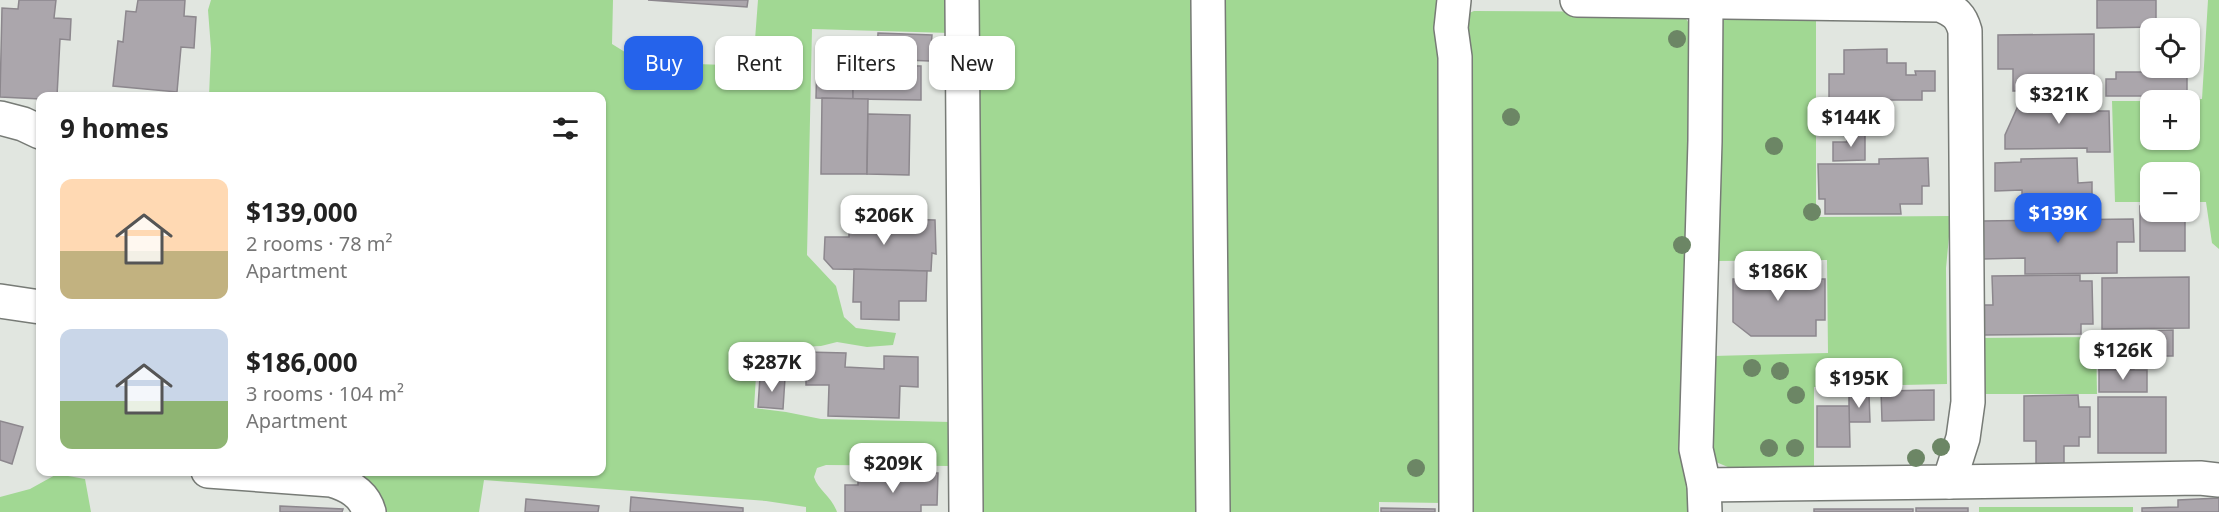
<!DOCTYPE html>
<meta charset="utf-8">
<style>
:root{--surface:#fff;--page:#f6f6f6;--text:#222;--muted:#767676;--accent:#2563eb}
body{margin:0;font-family:"Noto Sans",sans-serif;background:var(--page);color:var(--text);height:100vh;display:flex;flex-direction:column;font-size:22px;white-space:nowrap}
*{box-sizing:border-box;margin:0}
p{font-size:20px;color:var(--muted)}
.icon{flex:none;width:33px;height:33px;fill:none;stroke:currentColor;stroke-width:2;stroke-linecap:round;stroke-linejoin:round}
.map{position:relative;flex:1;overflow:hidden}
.side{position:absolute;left:36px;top:92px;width:570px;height:384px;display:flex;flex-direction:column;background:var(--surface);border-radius:12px;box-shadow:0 2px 4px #0004}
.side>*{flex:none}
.guide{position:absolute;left:624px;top:36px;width:570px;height:54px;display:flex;gap:12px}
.buttons{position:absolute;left:2140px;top:18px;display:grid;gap:12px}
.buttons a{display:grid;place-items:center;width:60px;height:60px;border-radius:12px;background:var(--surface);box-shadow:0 2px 4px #0004;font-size:30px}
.price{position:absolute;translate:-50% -51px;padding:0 14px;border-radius:12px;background:#fff;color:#222;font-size:20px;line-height:39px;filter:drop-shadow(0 2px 3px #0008)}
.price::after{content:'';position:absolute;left:50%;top:36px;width:18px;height:14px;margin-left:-9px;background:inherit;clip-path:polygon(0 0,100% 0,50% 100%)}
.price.on{background:var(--accent);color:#fff}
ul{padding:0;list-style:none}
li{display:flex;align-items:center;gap:18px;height:150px;padding:0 24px}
li span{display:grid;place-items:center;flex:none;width:168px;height:120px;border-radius:12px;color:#555}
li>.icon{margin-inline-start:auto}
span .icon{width:72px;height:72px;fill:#fffc;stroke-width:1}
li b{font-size:26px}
h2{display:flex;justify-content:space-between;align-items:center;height:72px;padding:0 24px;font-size:26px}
.pill{padding:0 21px;border-radius:12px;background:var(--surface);box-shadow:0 2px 4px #0004;font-size:21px;line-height:54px}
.pill.on{background:var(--accent);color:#fff}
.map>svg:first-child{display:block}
.green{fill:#a1d893}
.building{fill:#aba6ac;stroke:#8c878d;stroke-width:1.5}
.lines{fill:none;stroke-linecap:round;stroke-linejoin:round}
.street-casing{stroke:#777b76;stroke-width:36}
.street{stroke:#fff;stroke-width:33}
.tree{fill:#6c8665}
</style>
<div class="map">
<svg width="2219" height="512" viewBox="0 0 2219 512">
<rect width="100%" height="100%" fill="#e1e6e0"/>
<g class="green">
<path d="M211,0h402l-1,44 29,18 112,4 5,-66h192v33l-138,-4 -5,226 29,31 8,31 12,11 40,5 -3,12 -26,2 -30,-5 -16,4 -23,1 -40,-3 -4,64 32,4 35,7 130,3 -1,44 -124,-1 -9,3 -3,9c4,13 18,20 23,35h-31v-5l-40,-6 -282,-21 -5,32h-102l-42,-41h267v-375h-393l2,-47 -3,-39z"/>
<path d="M973,0h221l4,512h-223z"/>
<path d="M1218,0h223l2,503 -64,-1v10h-156z"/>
<path d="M2208,0h11v249l-7,-6 -6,-41h-16v-30h-39v30h-36l-3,-101h39v39h39v-40h-37l49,-1z"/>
<path d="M1474,11l196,1 14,4 7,10 -1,486h-221l-6,-493 6,-6z"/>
<path d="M1816,12v205l135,-1 -5,52 1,116 -133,3v82l-79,1 -19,-8 -5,-8 2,-98 115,-3 -1,-93 -112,1 6,-246z"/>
<path d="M2096,337l1,57h-120v-56z"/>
<path d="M57,474l28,5 6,33h-91v-15l30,-8z"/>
<rect x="1979" y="507" width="154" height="5"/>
</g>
<g class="building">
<path d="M19,0h37l-2,18 17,1 -1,21 -10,-1 -3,57h-17v3l-40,-2 2,-89 16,1z"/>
<path d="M138,0h47l-1,16 12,1 -2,31 -13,-1 -4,45 -64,-6 5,-45 5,1 3,-31 10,1z"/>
<path d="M648,0h100l-1,7z"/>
<path d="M2097,0h59v27l-59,1z"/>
<path d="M878,33l54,2 -2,26 -53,-2z"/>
<path d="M2094,34v56l-81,1v-22h-15v-34z"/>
<path d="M1887,49v14h19v12h10l-1,-4h20v20h-13v9h-71v4h-22v-30h15v-24z"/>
<path d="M817,59l36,1v39l-37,-1z"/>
<path d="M853,65l68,1v34l-68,-1z"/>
<path d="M2162,68h25v28h-81v-17h10v-7h46z"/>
<path d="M2092,96v15h17l1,41h-23v-4l-82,1v-14l17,-38z"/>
<path d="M822,98l46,1 -1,75h-46z"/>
<path d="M868,114l42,1 -1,60 -42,-1z"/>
<path d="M1847,132h18v28l-32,1v-19h14z"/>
<path d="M1928,158l1,28h-7v18h-22l1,10h-76v-15h-6l-1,-35h61v-5z"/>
<path d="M2077,158l1,25 14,-1v32l-70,1v-25l-27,1v-28l26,-1v-3z"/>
<path d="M2140,206h11v6h34v39h-45z"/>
<path d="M849,218l86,2 1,34 -4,-1 -1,18 -98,-2 -9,-10 1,-22h24z"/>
<path d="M2133,219l1,23h-17v31l-92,1v-16l-42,1 -1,-38z"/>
<path d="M1748,265h52v14h25v41h-9v16h-65l-18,-14v-43h15z"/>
<path d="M854,269l73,2 -1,30h-27v19l-38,-1v-17h-8z"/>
<path d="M2080,275v6h12l1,43h-12v10l-98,1 -1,-30h11l-1,-29z"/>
<path d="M2189,277v51l-87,1v-51z"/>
<path d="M2173,330v26h-33v-25z"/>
<path d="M2134,332v38h-35l-1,-37z"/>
<path d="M806,352l40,1 -1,14 39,2v-13l34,1v30l-18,-1 -1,32 -71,-2 1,-31h-23z"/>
<rect x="2099" y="370" width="48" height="22"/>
<path d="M760,377l25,1 -2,31 -25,-2z"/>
<path d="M1934,390v30l-52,1 -1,-30z"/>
<path d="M1869,395l1,27h-21v-26z"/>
<path d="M2078,395l1,12h11v30h-11v9h-15v22h-28v-27h-12v-45z"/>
<rect x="2098" y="397" width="68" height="56"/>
<path d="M1817,406h32l1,41h-33z"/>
<path d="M0,421l23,6 -11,37 -12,-4z"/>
<path d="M902,472l36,1 -1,32h-16v7h-76v-27h13v-5l44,1z"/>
<path d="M631,497l112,11v4h-113z"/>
<path d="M2219,498v14h-77v-4l36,-1v-7z"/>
<path d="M526,499l73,7 -1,6h-73z"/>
<path d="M280,506l63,3 -1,3h-62z"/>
<path d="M1381,508l54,1v3h-54z"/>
<rect x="1916" y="508" width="52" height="4"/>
<rect x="1814" y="509" width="99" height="3"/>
</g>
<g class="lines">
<g class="street-casing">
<g id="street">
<path d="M962,0l4,512"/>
<path d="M1208,0l5,512"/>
<path d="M1454,0l-3,28 4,29 1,455"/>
<path d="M1577,0l363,5c15,6 21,11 25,26l3,371 -5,36 -14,44 -245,3"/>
<path d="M0,118l23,6 17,8"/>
<path d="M0,301l40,6"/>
<path d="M208,471l123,9c17,5 33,13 38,32"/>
<path d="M1949,482l251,-4 19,2"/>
<path d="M1705,512l-1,-27 -8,-36 9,-308 1,-139"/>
</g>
</g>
<use href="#street" class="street"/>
</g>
<g class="tree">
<circle cx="1677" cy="39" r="9"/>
<circle cx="1511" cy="117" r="9"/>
<circle cx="1774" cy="146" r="9"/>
<circle cx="1812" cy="212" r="9"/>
<circle cx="1682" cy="245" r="9"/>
<circle cx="1752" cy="368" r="9"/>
<circle cx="1780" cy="371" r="9"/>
<circle cx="1796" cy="395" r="9"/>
<circle cx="1941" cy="447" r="9"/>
<circle cx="1769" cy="448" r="9"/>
<circle cx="1795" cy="448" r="9"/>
<circle cx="1916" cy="458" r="9"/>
<circle cx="1416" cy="468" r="9"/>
</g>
</svg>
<div class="buttons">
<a><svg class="icon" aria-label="locate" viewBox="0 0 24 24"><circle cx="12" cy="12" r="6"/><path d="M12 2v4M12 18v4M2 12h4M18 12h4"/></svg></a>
<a>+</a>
<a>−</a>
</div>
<b class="price" style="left:2059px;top:125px">$321K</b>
<b class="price" style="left:1851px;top:148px">$144K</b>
<b class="price on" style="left:2058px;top:244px">$139K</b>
<b class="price" style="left:884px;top:246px">$206K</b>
<b class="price" style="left:1778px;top:302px">$186K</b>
<b class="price" style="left:2123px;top:381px">$126K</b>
<b class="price" style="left:772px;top:393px">$287K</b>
<b class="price" style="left:1859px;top:409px">$195K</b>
<b class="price" style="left:893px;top:494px">$209K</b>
<div class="guide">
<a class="pill on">Buy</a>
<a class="pill">Rent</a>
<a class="pill">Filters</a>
<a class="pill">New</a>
</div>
<section class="side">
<h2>9 homes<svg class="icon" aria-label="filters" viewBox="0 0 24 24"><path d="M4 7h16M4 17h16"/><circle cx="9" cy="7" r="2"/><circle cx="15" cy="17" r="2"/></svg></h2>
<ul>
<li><span style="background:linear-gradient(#ffd9b3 60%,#c2b280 0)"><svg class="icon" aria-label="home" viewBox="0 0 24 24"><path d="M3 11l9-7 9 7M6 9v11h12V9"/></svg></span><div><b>$139,000</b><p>2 rooms · 78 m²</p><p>Apartment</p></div></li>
<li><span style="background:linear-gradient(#c9d6e8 60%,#8fb573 0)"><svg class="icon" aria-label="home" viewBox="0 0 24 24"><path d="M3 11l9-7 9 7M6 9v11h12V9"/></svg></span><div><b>$186,000</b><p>3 rooms · 104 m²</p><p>Apartment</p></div></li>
</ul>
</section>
</div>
